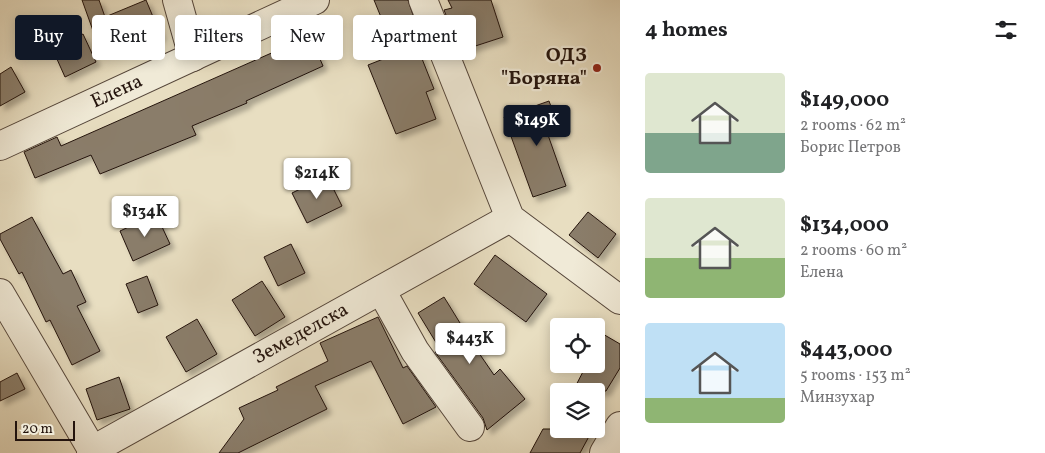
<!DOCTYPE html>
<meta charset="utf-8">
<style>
:root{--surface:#fff;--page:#f6f6f6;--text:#202124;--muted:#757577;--accent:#111827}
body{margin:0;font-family:Vollkorn,serif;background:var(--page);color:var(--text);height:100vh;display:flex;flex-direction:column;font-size:19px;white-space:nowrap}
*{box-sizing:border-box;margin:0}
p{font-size:16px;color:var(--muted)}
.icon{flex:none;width:28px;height:28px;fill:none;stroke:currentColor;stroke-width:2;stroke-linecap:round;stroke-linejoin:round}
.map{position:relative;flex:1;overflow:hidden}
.drawer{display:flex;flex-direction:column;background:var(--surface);width:425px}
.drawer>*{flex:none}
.banner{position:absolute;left:15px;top:15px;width:475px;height:45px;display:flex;gap:10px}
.controls{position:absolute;left:550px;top:318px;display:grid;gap:10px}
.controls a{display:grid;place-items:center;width:55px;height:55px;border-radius:5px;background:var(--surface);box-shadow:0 2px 12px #0003;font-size:25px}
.scale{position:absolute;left:15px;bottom:12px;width:60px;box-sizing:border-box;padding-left:5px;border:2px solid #24140d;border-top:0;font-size:14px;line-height:18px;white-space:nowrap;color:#24140d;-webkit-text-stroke:4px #f0ead7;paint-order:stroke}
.price{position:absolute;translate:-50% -42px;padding:0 11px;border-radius:5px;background:#fff;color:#222;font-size:16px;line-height:32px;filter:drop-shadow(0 1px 2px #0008)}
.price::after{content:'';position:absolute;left:50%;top:30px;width:15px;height:11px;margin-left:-8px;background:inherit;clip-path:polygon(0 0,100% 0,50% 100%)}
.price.active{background:var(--accent);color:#fff}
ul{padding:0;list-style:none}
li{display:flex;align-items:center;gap:15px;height:125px;padding:0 25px}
li span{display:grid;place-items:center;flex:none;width:140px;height:100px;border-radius:5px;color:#555}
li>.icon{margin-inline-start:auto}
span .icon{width:60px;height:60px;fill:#fffc;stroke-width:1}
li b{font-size:21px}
h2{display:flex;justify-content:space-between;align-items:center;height:60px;padding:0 25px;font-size:21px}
.tag{padding:0 18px;border-radius:5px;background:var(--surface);box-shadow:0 2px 12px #0003;font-size:18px;line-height:45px}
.tag.active{background:var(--accent);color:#fff}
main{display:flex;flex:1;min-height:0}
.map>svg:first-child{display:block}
.building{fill:#8a7d6b;stroke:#24140d;filter:url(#shadow)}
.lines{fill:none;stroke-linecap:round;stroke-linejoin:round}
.minor-casing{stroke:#55463a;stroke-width:30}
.minor{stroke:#f0ead7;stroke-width:28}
.poi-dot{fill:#8f2418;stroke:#f0ead7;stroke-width:2}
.labels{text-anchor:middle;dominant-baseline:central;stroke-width:4.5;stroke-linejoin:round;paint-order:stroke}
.poi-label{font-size:20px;font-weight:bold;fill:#24140d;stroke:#f0ead7;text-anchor:end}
.street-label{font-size:20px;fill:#24140d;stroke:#f0ead7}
</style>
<main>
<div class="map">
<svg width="620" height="453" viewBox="0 0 620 453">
<defs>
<filter id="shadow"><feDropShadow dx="4.5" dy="4.5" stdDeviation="2.5" flood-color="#0004"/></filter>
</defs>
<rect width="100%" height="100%" fill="#e8dec1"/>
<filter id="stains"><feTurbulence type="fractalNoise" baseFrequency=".004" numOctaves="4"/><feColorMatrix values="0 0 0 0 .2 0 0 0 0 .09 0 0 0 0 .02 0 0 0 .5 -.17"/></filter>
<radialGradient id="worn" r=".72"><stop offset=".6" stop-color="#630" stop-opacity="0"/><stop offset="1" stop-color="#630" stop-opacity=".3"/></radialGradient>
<g class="building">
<path d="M82,0h17l6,17 41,-17 15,36 -33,14 -8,-20 -24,9z"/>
<path d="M374,0h34l8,24 -7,2 25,63 -8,3 10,27 -40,15 -28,-69 28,-11z"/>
<path d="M448,0h43l12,37 -43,14 -16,-41 8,-2z"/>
<path d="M83,34l13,28 -31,15 -13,-29z"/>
<path d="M310,36l13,30 -77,35 1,2 -55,23 4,9 -96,39 -9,-19 -56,23 -11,-26 33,-15 4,9z"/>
<path d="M11,67l14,25 -25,14v-32z"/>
<path d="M549,101l11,30 -12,4 18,51 -33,11 -29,-80z"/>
<path d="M327,176l15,30 -35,17 -15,-30z"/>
<path d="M588,212l28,22 -18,24 -29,-23z"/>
<path d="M156,214l14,30 -37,17 -13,-30z"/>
<path d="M32,217l31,57 8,-4 15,32 -9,4 23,45 -28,14 -22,-45 -4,2 -24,-50 -3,2 -19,-35v-5z"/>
<path d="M291,244l14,29 -27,13 -14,-29z"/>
<path d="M495,255l52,39 -21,28 -52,-38z"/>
<path d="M147,276l11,29 -20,8 -12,-29z"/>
<path d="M262,281l23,36 -30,19 -23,-36z"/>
<path d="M444,297l16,26 -1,1 35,51 6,-6 25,30 -38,31 -4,-12 -48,-66 5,-3 -22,-36z"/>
<path d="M378,317l25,51 4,-2 29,41 -33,17 -32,-63 -56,25 12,23 -89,44h-19l25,-34 -5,-11 39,-18 -2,-3 52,-26 -8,-18z"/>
<path d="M197,319l20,35 -31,18 -20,-35z"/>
<path d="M596,330l24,14v24l-14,23h-33l14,-27h9z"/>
<path d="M17,373l8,16 -25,12v-19z"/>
<path d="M119,377l11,32 -33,11 -11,-31z"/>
<path d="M543,429h50l-13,24h-50z"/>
</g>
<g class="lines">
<g class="minor-casing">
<g id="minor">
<path d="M177,0l16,57"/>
<path d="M423,0l87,218 110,82"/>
<path d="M0,146l315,-146"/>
<path d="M381,290l34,61 55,76"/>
<path d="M0,293l94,160"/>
<path d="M91,451l419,-233"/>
<path d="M604,453l16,-27"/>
</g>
</g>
<use href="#minor" class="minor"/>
</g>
<circle class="poi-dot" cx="597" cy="68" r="5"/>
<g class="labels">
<g class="poi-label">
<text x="587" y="56">ОДЗ<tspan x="587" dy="23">"Боряна"</tspan></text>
</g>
<g class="street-label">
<text transform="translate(117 92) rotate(-25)">Елена</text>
<text transform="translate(301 334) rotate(-29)">Земеделска</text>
</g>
</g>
<rect width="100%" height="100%" filter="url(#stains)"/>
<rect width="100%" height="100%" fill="url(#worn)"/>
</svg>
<div class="controls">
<a><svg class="icon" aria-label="locate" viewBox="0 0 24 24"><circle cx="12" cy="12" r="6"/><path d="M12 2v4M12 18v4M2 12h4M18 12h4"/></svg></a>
<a><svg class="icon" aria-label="layers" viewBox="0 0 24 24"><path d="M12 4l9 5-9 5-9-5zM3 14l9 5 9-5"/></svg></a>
</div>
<div class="scale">20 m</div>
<b class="price active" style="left:537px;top:147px">$149K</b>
<b class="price" style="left:317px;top:200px">$214K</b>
<b class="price" style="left:145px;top:238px">$134K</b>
<b class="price" style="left:470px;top:365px">$443K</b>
<div class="banner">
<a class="tag active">Buy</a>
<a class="tag">Rent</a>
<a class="tag">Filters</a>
<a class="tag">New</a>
<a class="tag">Apartment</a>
</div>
</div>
<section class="drawer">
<h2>4 homes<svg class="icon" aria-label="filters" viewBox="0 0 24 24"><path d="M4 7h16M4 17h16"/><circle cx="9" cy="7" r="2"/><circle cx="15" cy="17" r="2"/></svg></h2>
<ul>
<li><span style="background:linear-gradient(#dfe7d0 60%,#7fa58c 0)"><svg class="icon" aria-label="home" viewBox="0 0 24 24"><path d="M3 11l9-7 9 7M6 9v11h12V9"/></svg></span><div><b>$149,000</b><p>2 rooms · 62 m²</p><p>Борис Петров</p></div></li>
<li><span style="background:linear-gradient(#dfe7d0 60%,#8fb573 0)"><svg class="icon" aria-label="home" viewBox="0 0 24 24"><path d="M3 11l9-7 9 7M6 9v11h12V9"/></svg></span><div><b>$134,000</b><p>2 rooms · 60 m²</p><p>Елена</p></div></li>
<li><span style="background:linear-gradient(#bfe0f5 75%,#8fb573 0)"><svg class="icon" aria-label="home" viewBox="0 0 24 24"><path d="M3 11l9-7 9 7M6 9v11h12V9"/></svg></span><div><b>$443,000</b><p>5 rooms · 153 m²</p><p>Минзухар</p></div></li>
</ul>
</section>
</main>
